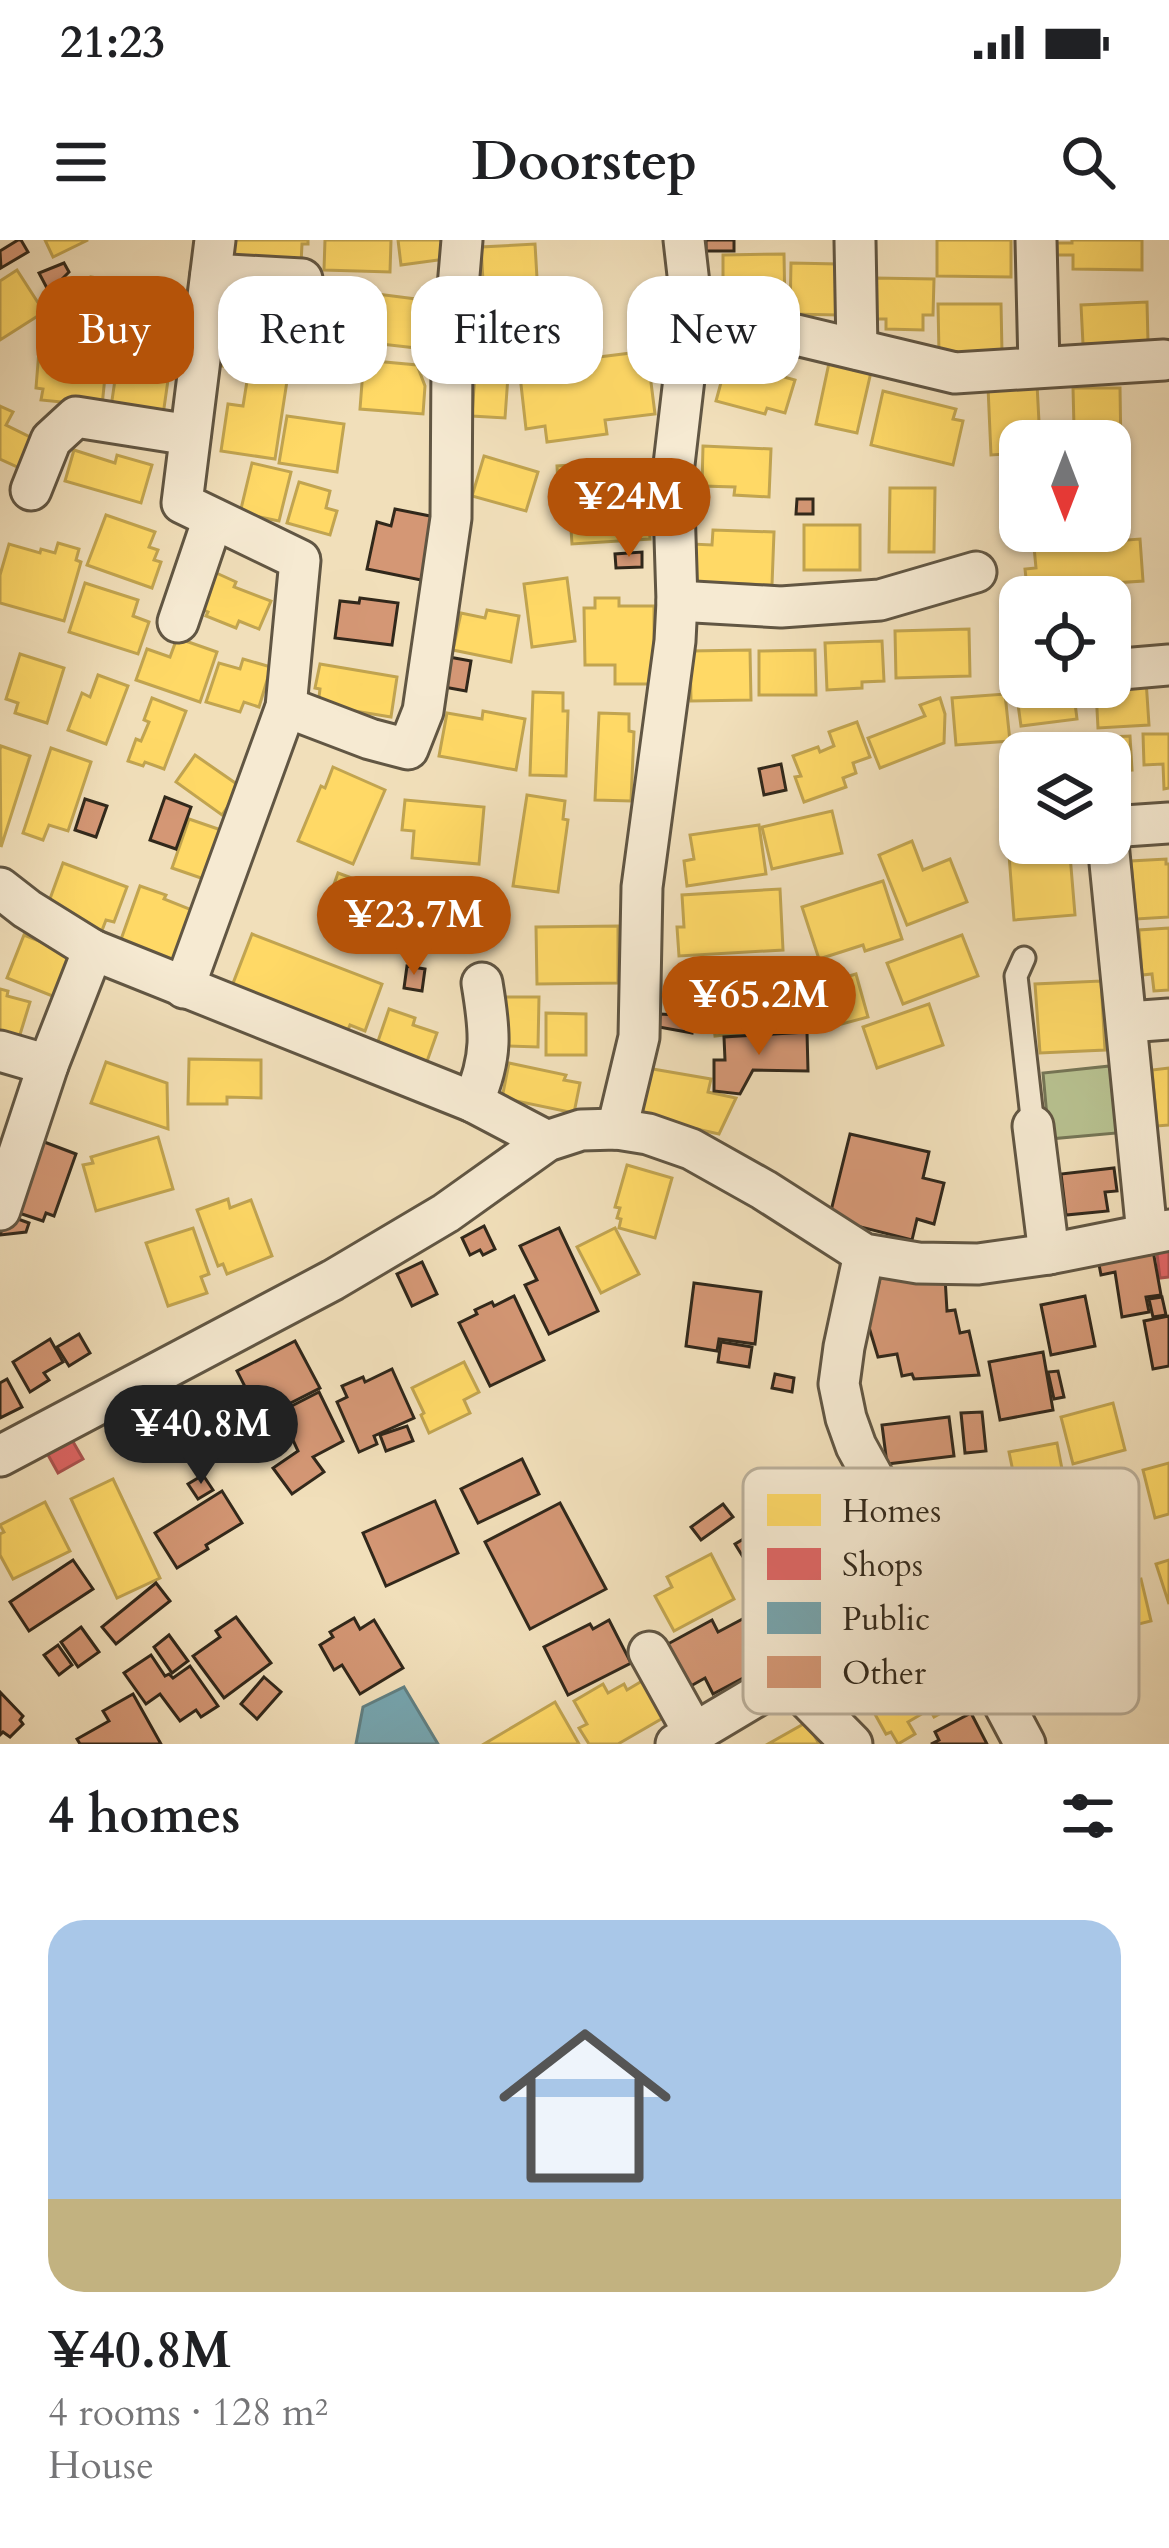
<!DOCTYPE html>
<meta charset="utf-8">
<style>
:root{--surface:#fff;--page:#f2f2f2;--text:#202124;--muted:#757577;--accent:#b45309}
body{margin:0;font-family:Cardo,serif;background:var(--page);color:var(--text);height:100vh;display:flex;flex-direction:column;font-size:45px;white-space:nowrap}
*{box-sizing:border-box;margin:0}
p{font-size:39px;color:var(--muted)}
.icon{flex:none;width:66px;height:66px;fill:none;stroke:currentColor;stroke-width:2;stroke-linecap:round;stroke-linejoin:round}
.map{position:relative;height:1504px;overflow:hidden}
.panel{display:flex;flex-direction:column;background:var(--surface);flex:1}
.panel>*{flex:none}
.banner{position:absolute;left:36px;top:36px;width:1098px;height:108px;display:flex;gap:24px}
.needle{width:78px;rotate:180deg}
.fabs{position:absolute;left:999px;top:180px;display:grid;gap:24px}
.fabs a{display:grid;place-items:center;width:132px;height:132px;border-radius:24px;background:var(--surface);box-shadow:0 3px 9px #0004;font-size:60px}
.price{position:absolute;translate:-50% -102px;padding:0 27px;border-radius:42px;background:var(--accent);color:#fff;font-size:39px;line-height:78px;filter:drop-shadow(0 3px 6px #0008)}
.price::after{content:'';position:absolute;left:50%;top:72px;width:36px;height:27px;margin-left:-18px;background:inherit;clip-path:polygon(0 0,100% 0,50% 100%)}
.price.current{background:#222;color:#fff}
ul{padding:0;list-style:none}
li{display:grid;align-content:center;gap:24px;height:636px;padding:0 48px}
li span{display:grid;place-items:center;height:372px;border-radius:36px;color:#555}
li>.icon{margin-inline-start:auto}
span .icon{width:216px;height:216px;fill:#fffc;stroke-width:1}
li b{font-size:51px}
h2{display:flex;justify-content:space-between;align-items:center;height:144px;padding:0 48px;font-size:51px}
.chip{padding:0 42px;border-radius:36px;background:var(--surface);box-shadow:0 3px 9px #0004;font-size:42px;line-height:108px}
.chip.current{background:var(--accent);color:#fff}
.status{display:flex;justify-content:space-between;align-items:center;height:84px;padding:0 60px;background:var(--surface);direction:ltr}
.status svg{height:33px;fill:currentColor}
header{display:flex;justify-content:space-between;align-items:center;height:156px;padding:0 48px;background:var(--surface);font-size:54px;font-weight:600}
.map>svg:first-child{display:block}
.green{fill:#b8c291;stroke:#747556;stroke-width:3}
.homes{fill:#ffd966;stroke:#c1a450;stroke-width:3}
.shops{fill:#e06666;stroke:#ac5350;stroke-width:3}
.public{fill:#76a5af;stroke:#618083;stroke-width:3}
.building{fill:#d49775;stroke:#31281b;stroke-width:3}
.lines{fill:none;stroke-linecap:round;stroke-linejoin:round}
.service-casing{stroke:#615643;stroke-width:27}
.minor-casing{stroke:#615643;stroke-width:45}
.service{stroke:#f6ead2;stroke-width:21}
.minor{stroke:#f6ead2;stroke-width:39}
.key{fill:#f6ead2;stroke:#bbb09b;stroke-width:3}
.key-label{font-size:33px;fill:#31281b}
</style>
<div class="status"><b>21:23</b><svg viewBox="0 0 49 12"><path d="M0 12V9h3v3zM5 12V6h3v6zM10 12V3h3v9zM15 12V0h3v12zM26 1h20v11H26zM47 4h2v5h-2z"/></svg></div>
<header><svg class="icon" aria-label="menu" viewBox="0 0 24 24"><path d="M4 6h16M4 12h16M4 18h16"/></svg>Doorstep<svg class="icon" aria-label="search" viewBox="0 0 24 24"><circle cx="10" cy="10" r="6"/><path d="M15 15l6 6"/></svg></header>
<div class="map">
<svg width="1169" height="1504" viewBox="0 0 1169 1504">
<rect width="100%" height="100%" fill="#f1dfba"/>
<filter id="stains"><feTurbulence type="fractalNoise" baseFrequency=".00167" numOctaves="4"/><feColorMatrix values="0 0 0 0 .2 0 0 0 0 .09 0 0 0 0 .02 0 0 0 .5 -.17"/></filter>
<radialGradient id="worn" r=".72"><stop offset=".6" stop-color="#630" stop-opacity="0"/><stop offset="1" stop-color="#630" stop-opacity=".3"/></radialGradient>
<path class="green" d="M1110,826l7,67 -68,6 -6,-66z"/>
<g class="homes">
<path d="M45,0h43l-35,17z"/>
<path d="M231,0h77v4h-6l-1,20 -71,-2z"/>
<path d="M325,0h66l-1,32 -66,-2z"/>
<path d="M398,0h53l2,18 -52,7z"/>
<path d="M937,0h74v37l-74,-1z"/>
<path d="M1072,0h70v30l-69,-1v-14h-16v-12h15z"/>
<path d="M535,4l3,51 -54,3 -3,-51z"/>
<path d="M784,14l1,56h-30v-8h-32v-47z"/>
<path d="M791,23l47,1v51l-48,-1z"/>
<path d="M17,30l27,42 -44,28v-59z"/>
<path d="M91,37l67,10 -7,48 -67,-10z"/>
<path d="M874,38l60,1 -1,36h-10v15l-37,-1v-10h-13z"/>
<path d="M377,54l63,8 -6,48 -62,-7z"/>
<path d="M324,57l44,5 -5,46 -30,-3 -1,8 -33,-3 4,-45 20,2z"/>
<path d="M1147,62l1,40 -65,2 -2,-39z"/>
<path d="M938,64h63l1,48 -63,1z"/>
<path d="M228,77l21,2 -1,6 44,5 -6,45 -64,-9z"/>
<path d="M478,92l33,2 -6,84 -33,-2z"/>
<path d="M742,108l47,13 -5,16 11,3 -10,33 -18,-5 -2,6 -49,-13 10,-37 11,3z"/>
<path d="M39,110l68,7 -5,49 -61,-6 2,-11 -7,-1z"/>
<path d="M647,111l8,63 -50,6 2,14 -60,8 -2,-16 -19,3 -7,-62z"/>
<path d="M374,121l43,4 8,21 -2,28 -63,-5 3,-39 11,1z"/>
<path d="M829,123l42,9 -14,61 -41,-9z"/>
<path d="M116,133l52,7 -6,42 -52,-8z"/>
<path d="M248,135l39,6 -12,78 -54,-8 7,-47 15,2z"/>
<path d="M1037,144l3,57h-20v12l-29,2 -3,-68z"/>
<path d="M1073,148h47l1,65h-11v-12h-57v-14h21z"/>
<path d="M883,151l73,18 -3,10 10,2 -10,44 -82,-20z"/>
<path d="M0,166l13,6 -7,13 32,16 -14,29 -24,-11z"/>
<path d="M287,176l57,8 -7,48 -58,-9z"/>
<path d="M703,206l68,3 -2,48 -35,-2 1,-8 -33,-1z"/>
<path d="M74,210l41,13 2,-8 35,10 -11,38 -76,-22z"/>
<path d="M484,216l54,16 -12,39 -54,-15z"/>
<path d="M252,223l39,9 -12,49 -39,-8z"/>
<path d="M587,224l2,30 18,-1 -1,-10 17,-1v5l24,-1 3,53 -78,5 -3,-45 -10,1 -2,-34z"/>
<path d="M299,242l31,9 -4,17 11,3 -7,24 -43,-12z"/>
<path d="M890,248h45l-1,64h-45z"/>
<path d="M106,275l49,17 -6,15 9,3 -4,10 7,2 -9,26 -65,-23z"/>
<rect x="804" y="285" width="56" height="45"/>
<path d="M713,290l61,2 -2,53 -81,-3 1,-38 20,1z"/>
<path d="M1140,299l3,42 -29,2 1,17h-5v-3h-82l-3,-28 11,-1 -2,-21z"/>
<path d="M58,303l21,6 -3,11 5,2 -17,59 -64,-18v-28l9,-31 31,9 1,-4 14,4z"/>
<path d="M212,331l24,11 -2,5 37,14 -12,28 -20,-8 -3,7 -30,-12 2,-4 -11,-5z"/>
<path d="M567,338l8,63 -43,6 -8,-63z"/>
<path d="M85,343l53,17 -5,16 16,6 -11,32 -69,-22z"/>
<path d="M595,358h24v8h35v78h-39v-19h-30l-1,-57h11z"/>
<path d="M487,370l32,6 -8,46 -58,-12 8,-37 24,5z"/>
<path d="M969,389l1,47 -74,2 -1,-47z"/>
<path d="M177,398l40,14 -17,50 -64,-22 11,-31 23,8z"/>
<path d="M882,401l2,40 -22,1v6l-35,2 -2,-47z"/>
<path d="M750,410l1,50 -60,1 -1,-50z"/>
<path d="M815,410l1,45h-57v-44z"/>
<path d="M20,414l44,14 -17,55 -32,-10 3,-10 -12,-4z"/>
<path d="M243,419l28,8 -12,40 -15,-5 -4,10 -34,-10 13,-39 21,6z"/>
<path d="M320,424l77,13 -6,40 -73,-12 2,-16 -5,-1z"/>
<path d="M98,435l30,11 -22,58 -38,-14 14,-37 8,4z"/>
<path d="M1146,440l3,45 -51,3 -2,-37z"/>
<path d="M1047,447h26l4,32 -56,7 -5,-36z"/>
<path d="M533,452l30,1v18h5l-2,65 -36,-1z"/>
<path d="M1005,454l5,47 -54,4 -4,-47z"/>
<path d="M152,458l34,13 -22,58 -19,-7 -2,4 -15,-5 8,-22 5,2 8,-19 -5,-2z"/>
<path d="M940,458l5,16 -1,29 -64,25 -12,-30 57,-22 -5,-11z"/>
<path d="M483,471l42,8 -9,51 -77,-14 8,-43 35,6z"/>
<path d="M599,473l30,1v17l5,1 -3,69 -36,-1z"/>
<path d="M857,482l13,35 -17,6 3,10 -13,5 3,9 -42,15 -9,-25 6,-1 -8,-20 25,-9 2,5 14,-6 -5,-14z"/>
<path d="M1143,494h26v54l-5,1 -1,-25 -19,1z"/>
<path d="M1130,496l2,34 -22,1v-18h-23l-1,-15z"/>
<path d="M1,506l29,10 -29,91 -1,-97z"/>
<path d="M51,508l40,14 -23,69 -19,-6 -6,15 -20,-7z"/>
<path d="M195,515l46,32 -19,28 -46,-33z"/>
<path d="M1020,523v80h49l6,72 -61,5 -12,-156z"/>
<path d="M333,527l52,23 -32,74 -55,-23 23,-55 4,2z"/>
<path d="M527,555l38,6 -2,18 5,1 -10,72 -45,-6z"/>
<path d="M405,560l79,7 -5,57 -67,-6 2,-27 -12,-1z"/>
<path d="M832,571l10,42 -70,16 -10,-42z"/>
<path d="M189,579l32,11 -17,49 -32,-11z"/>
<path d="M759,585l7,49 -79,12 -3,-25 10,-2 -4,-24z"/>
<path d="M912,601l11,29 27,-11 17,43 -60,23 -28,-70z"/>
<path d="M1166,619v5h3v53l-33,2 -5,-58z"/>
<path d="M63,623l64,24 -13,35 -8,-2 -5,13 -54,-26z"/>
<path d="M338,633l49,18 -16,46 -49,-18z"/>
<path d="M883,641l19,58 -37,12 -2,-6 -44,14 -17,-52z"/>
<path d="M140,646l26,9 -2,4 28,11 -20,55 -53,-20z"/>
<path d="M780,649l3,61 -104,6 -2,-29h7l-2,-32z"/>
<path d="M409,650l72,11 -7,43 -71,-11z"/>
<path d="M618,686v57l-81,1 -1,-57z"/>
<path d="M1169,688v62l-15,1 -2,-17 -10,1 -3,-45z"/>
<path d="M252,694l130,50 -17,47 -15,-6 -2,5 -116,-44z"/>
<path d="M24,695l53,21 -17,43 -53,-21z"/>
<path d="M962,695l16,41 -75,28 -16,-41z"/>
<path d="M856,734l12,43 -56,15 -4,-14 -7,2 -8,-27z"/>
<path d="M1101,741l4,69 -65,3 -5,-69z"/>
<path d="M784,742l6,45 -75,9 -5,-45z"/>
<path d="M0,749l8,2 -1,5 23,6 -12,39 -18,-6z"/>
<path d="M505,757h34l-1,50 -34,-1z"/>
<path d="M929,764l14,41 -66,23 -14,-41z"/>
<path d="M389,769l26,9 -2,7 24,8 -12,34 -50,-17z"/>
<path d="M546,773l40,1v41h-40z"/>
<path d="M189,819l72,1v38l-34,-1v7h-39z"/>
<path d="M106,822l61,21 1,46 -77,-26z"/>
<path d="M509,823l57,12 -2,5 16,3 -6,30 -72,-15z"/>
<path d="M647,828l64,11 -3,13 28,6 -17,36 -81,-18z"/>
<path d="M1169,828v57l-12,1 -5,-56z"/>
<path d="M158,897l15,52 -77,22 -13,-46 10,-2 -2,-6z"/>
<path d="M627,925l45,13 -17,60 -36,-10 2,-9 -4,-1 3,-10 -5,-1z"/>
<path d="M228,959l2,9 21,-8 21,56 -45,18 -4,-10 -5,2 -21,-56z"/>
<path d="M193,988l16,46 -8,3 6,16 -39,13 -22,-63z"/>
<path d="M615,988l24,46 -38,19 -24,-46z"/>
<path d="M464,1122l15,30 -15,8 6,13 -41,20 -8,-18 3,-2 -12,-25z"/>
<path d="M1113,1163l12,47 -52,14 -12,-47z"/>
<path d="M1057,1203l5,26 -6,1 1,9 -41,7 -7,-34z"/>
<path d="M1169,1223v51l-14,4 -12,-48z"/>
<path d="M113,1239l47,99 -43,20 -46,-99z"/>
<path d="M45,1262l25,49 -57,28 -13,-24v-21l4,-2 -4,-7z"/>
<path d="M711,1314l23,45 -60,32 -19,-35 17,-9 -5,-10z"/>
<path d="M1169,1320v44l-13,-40z"/>
<path d="M1141,1339l10,42 -64,16 -2,-10 -5,1 -8,-32z"/>
<path d="M960,1415l15,25 -29,17 6,10 -18,10 -23,-41 20,-11 3,5z"/>
<path d="M891,1432l12,21 8,-5 14,24 -17,10 7,12 -17,10 -7,-12 -5,2 -25,-45z"/>
<path d="M642,1441l21,37 -45,26h-29l-10,-16 8,-4 -13,-23 29,-17 5,9 16,-9 3,6z"/>
<path d="M555,1462l24,42h-95z"/>
<path d="M807,1482l12,22h-51z"/>
</g>
<g class="shops">
<path d="M1169,1004v33l-9,1 -4,-32z"/>
<path d="M72,1200l11,19 -25,14 -11,-20z"/>
</g>
<path class="public" d="M404,1447l34,57h-82l7,-37z"/>
<g class="building">
<path d="M18,0h3l7,12 -27,16 -1,-17z"/>
<rect x="706" y="0" width="28" height="11"/>
<path d="M64,23l5,9 -20,20 -10,-19z"/>
<path d="M797,259h16v15h-17z"/>
<path d="M395,269l40,8 -14,63 -54,-11 10,-47 14,4z"/>
<path d="M642,312v15l-26,1 -1,-14z"/>
<path d="M360,358l38,5 -6,42 -57,-7 5,-37 19,2z"/>
<path d="M449,417l22,4 -5,30 -22,-4z"/>
<path d="M781,524l5,26 -22,5 -5,-26z"/>
<path d="M165,557l26,10 -15,42 -26,-9z"/>
<path d="M85,559l22,7 -11,31 -21,-7z"/>
<path d="M378,683l19,8 -5,14 -19,-8z"/>
<path d="M407,726l18,3 -3,22 -18,-3z"/>
<path d="M660,774l33,2 -1,17 -33,-6z"/>
<path d="M807,792l1,39 -55,-1 -13,24 -26,-3v-31h11l-1,-23z"/>
<path d="M850,894l79,18 -6,26 21,5 -10,41 -17,-5 -5,21 -83,-21z"/>
<path d="M39,900l37,14 -22,62 -8,-3 -3,8 -30,-10z"/>
<path d="M1114,928l3,23 -12,1 3,19 -42,4 -5,-41z"/>
<path d="M7,975l22,8 -3,9 -26,3z"/>
<path d="M484,986l11,23 -12,6 -3,-5 -10,5 -8,-17z"/>
<path d="M559,988l39,83 -49,23 -24,-49 12,-5 -17,-34z"/>
<path d="M1152,1005l9,50 -15,2 3,15 -27,5 -7,-45 -14,3 -4,-21z"/>
<path d="M422,1022l15,32 -25,12 -15,-32z"/>
<path d="M882,1031l63,6 2,34 8,-1 5,23 9,-2 10,44 -65,4 -2,-5 -10,2 -5,-22 -19,3 -10,-33z"/>
<path d="M694,1043l67,9 -6,52 -36,-5 -2,12 -31,-5z"/>
<path d="M514,1056l30,64 -54,26 -31,-63 18,-9 -2,-4 17,-8 2,4z"/>
<path d="M1085,1056l10,50 -44,9 -10,-50z"/>
<path d="M1162,1057l4,18 -13,2 -4,-18z"/>
<path d="M1169,1076v50l-16,3 -9,-48z"/>
<path d="M79,1094l11,19 -21,13 -12,-19z"/>
<path d="M50,1099l13,23 -19,11 5,7 -19,12 -17,-30z"/>
<path d="M295,1101l25,47 -59,30 -24,-47z"/>
<path d="M721,1102l31,5 -3,20 -31,-5z"/>
<path d="M1043,1112l10,58 -53,10 -11,-58z"/>
<path d="M392,1129l22,49 -40,18 3,8 -18,8 -22,-50 10,-5 -5,-11 21,-9 2,5z"/>
<path d="M1058,1131l6,26 -10,2 -6,-27z"/>
<path d="M775,1134l19,4 -2,14 -20,-4z"/>
<path d="M7,1139l15,28 -22,11v-35z"/>
<path d="M319,1152l24,49 -30,16 11,15 -32,22 -19,-26 25,-17 -18,-39z"/>
<path d="M982,1172l4,39 -21,2 -4,-40z"/>
<path d="M949,1177l5,39 -67,8 -5,-39z"/>
<path d="M407,1186l6,15 -27,10 -6,-16z"/>
<path d="M522,1219l17,35 -61,29 -17,-34z"/>
<path d="M203,1235l10,15 -15,9 -10,-15z"/>
<path d="M222,1251l20,32 -36,22 2,4 -31,19 -22,-35z"/>
<path d="M435,1261l23,52 -72,33 -23,-53z"/>
<path d="M560,1263l46,86 -76,40 -45,-87z"/>
<path d="M723,1264l10,13 -32,23 -10,-13z"/>
<path d="M777,1279l17,29 -41,25 -18,-29z"/>
<path d="M73,1320l20,29 -64,42 -19,-29z"/>
<path d="M156,1343l14,18 -54,43 -14,-17z"/>
<path d="M752,1374l25,46 -64,34 -8,-16 -16,9 -23,-42 46,-25 6,12z"/>
<path d="M236,1377l35,46 -47,35 -31,-42 27,-19 -4,-6z"/>
<path d="M354,1378l6,11 14,-9 29,48 -43,26 -18,-29 -8,5 -14,-25 13,-8 -3,-5z"/>
<path d="M609,1380l22,43 -63,32 -24,-48 46,-23 3,5z"/>
<path d="M81,1387l18,25 -21,15 -17,-25z"/>
<path d="M169,1395l19,26 -16,12 -18,-26z"/>
<path d="M58,1405l14,20 -13,10 -15,-20z"/>
<path d="M151,1415l14,21 4,-2 4,4 17,-12 28,40 -17,11 -5,-7 -16,11 -20,-27 -14,10 -22,-31z"/>
<path d="M264,1437l17,15 -24,27 -16,-15z"/>
<path d="M0,1452l23,24 -3,4 3,4 -13,13 -7,-5 -3,3z"/>
<path d="M133,1454l28,50h-81l-3,-5 32,-18 -6,-10z"/>
<path d="M971,1473l16,31h-56l8,-4 -4,-8z"/>
</g>
<g class="lines">
<g class="service-casing">
<path id="service" d="M1024,718l-8,18 17,150"/>
</g>
<g class="minor-casing">
<g id="minor">
<path d="M1036,0l3,127"/>
<path d="M855,1l2,108"/>
<path d="M211,34l91,5"/>
<path d="M692,70l263,63 209,-13"/>
<path d="M31,250l20,-50 25,-23 114,18"/>
<path d="M677,361l104,6 99,-7 96,-28"/>
<path d="M178,382l35,-103"/>
<path d="M1110,430l59,-5"/>
<path d="M286,467l84,32 38,10 15,-38 28,-193 1,-160 10,-118"/>
<path d="M1110,587l59,-4"/>
<path d="M1108,603l39,391"/>
<path d="M0,648l27,21 66,41 380,152 74,39"/>
<path d="M184,748l102,-281 14,-147 -118,-57 33,-263"/>
<path d="M1128,782l41,-3"/>
<path d="M0,811l48,14"/>
<path d="M473,862c20,-46 17,-71 9,-119"/>
<path d="M1033,886l16,128"/>
<path d="M617,889l22,-92 3,-150 33,-246 2,-40 -4,-128 19,-163 -8,-70"/>
<path d="M0,970l48,-145 45,-115"/>
<path d="M864,1014l-20,93 -5,37 7,34 10,28 17,31 101,171 51,96"/>
<path d="M0,1216l333,-176 113,-67 101,-72 34,-11 36,-1 31,5 43,15 73,41 100,64 54,9 60,1 71,-10 120,-24"/>
<path d="M649,1412l45,81"/>
<path d="M676,1504l111,-66 65,66"/>
</g>
</g>
<use href="#service" class="service"/>
<use href="#minor" class="minor"/>
</g>
<rect x="743" y="1228" width="396" height="246" rx="18" class="key"/>
<rect x="767" y="1254" width="54" height="32" fill="#ffd966"/>
<rect x="767" y="1308" width="54" height="32" fill="#e06666"/>
<rect x="767" y="1362" width="54" height="32" fill="#76a5af"/>
<rect x="767" y="1416" width="54" height="32" fill="#d49775"/>
<g class="key-label">
<text x="842" y="1282">Homes</text>
<text x="842" y="1336">Shops</text>
<text x="842" y="1390">Public</text>
<text x="842" y="1444">Other</text>
</g>
<rect width="100%" height="100%" filter="url(#stains)"/>
<rect width="100%" height="100%" fill="url(#worn)"/>
</svg>
<div class="fabs">
<a><svg class="needle" viewBox="-14 -14 28 28"><path d="M0-13l5 13h-10z" fill="#e53935"/><path d="M0 13l5-13h-10z" fill="#757577"/></svg></a>
<a><svg class="icon" aria-label="locate" viewBox="0 0 24 24"><circle cx="12" cy="12" r="6"/><path d="M12 2v4M12 18v4M2 12h4M18 12h4"/></svg></a>
<a><svg class="icon" aria-label="layers" viewBox="0 0 24 24"><path d="M12 4l9 5-9 5-9-5zM3 14l9 5 9-5"/></svg></a>
</div>
<b class="price" style="left:629px;top:320px">¥24M</b>
<b class="price" style="left:414px;top:738px">¥23.7M</b>
<b class="price" style="left:759px;top:818px">¥65.2M</b>
<b class="price current" style="left:201px;top:1247px">¥40.8M</b>
<div class="banner">
<a class="chip current">Buy</a>
<a class="chip">Rent</a>
<a class="chip">Filters</a>
<a class="chip">New</a>
</div>
</div>
<section class="panel">
<h2>4 homes<svg class="icon" aria-label="filters" viewBox="0 0 24 24"><path d="M4 7h16M4 17h16"/><circle cx="9" cy="7" r="2"/><circle cx="15" cy="17" r="2"/></svg></h2>
<ul>
<li><span style="background:linear-gradient(#a9c7e8 75%,#c2b280 0)"><svg class="icon" aria-label="home" viewBox="0 0 24 24"><path d="M3 11l9-7 9 7M6 9v11h12V9"/></svg></span><div><b>¥40.8M</b><p>4 rooms · 128 m²</p><p>House</p></div></li>
</ul>
</section>
